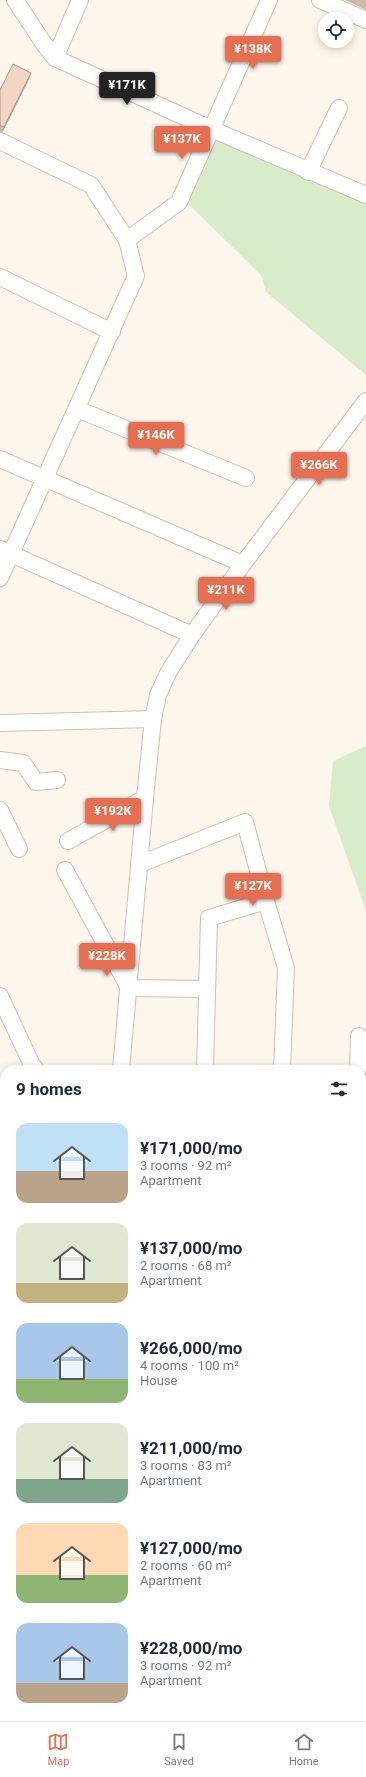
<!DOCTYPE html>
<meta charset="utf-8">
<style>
:root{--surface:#fff;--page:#f6f6f7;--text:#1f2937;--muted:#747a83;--line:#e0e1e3;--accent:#e76f51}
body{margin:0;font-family:Roboto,sans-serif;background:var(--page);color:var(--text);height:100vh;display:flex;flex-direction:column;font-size:15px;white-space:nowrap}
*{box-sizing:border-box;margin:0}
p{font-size:13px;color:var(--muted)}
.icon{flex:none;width:22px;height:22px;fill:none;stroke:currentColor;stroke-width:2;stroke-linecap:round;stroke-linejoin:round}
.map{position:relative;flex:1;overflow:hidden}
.details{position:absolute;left:0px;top:1065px;width:366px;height:656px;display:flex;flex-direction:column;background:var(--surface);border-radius:16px 16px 0 0;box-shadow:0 2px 10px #0003}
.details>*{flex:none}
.controls{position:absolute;left:318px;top:12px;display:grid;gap:8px}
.controls a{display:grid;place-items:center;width:36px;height:36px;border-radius:50%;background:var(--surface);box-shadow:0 2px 10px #0003;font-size:20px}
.price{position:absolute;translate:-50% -34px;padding:0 9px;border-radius:4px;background:var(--accent);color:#fff;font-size:13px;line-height:26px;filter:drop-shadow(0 1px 2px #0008)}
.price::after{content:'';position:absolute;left:50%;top:24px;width:12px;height:9px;margin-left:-6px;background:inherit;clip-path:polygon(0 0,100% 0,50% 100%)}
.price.on{background:#222;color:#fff}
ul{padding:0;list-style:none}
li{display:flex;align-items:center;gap:12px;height:100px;padding:0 16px}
li span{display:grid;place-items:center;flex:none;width:112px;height:80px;border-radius:12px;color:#555}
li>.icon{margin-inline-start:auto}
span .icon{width:48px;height:48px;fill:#fffc;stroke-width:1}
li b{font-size:17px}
h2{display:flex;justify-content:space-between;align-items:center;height:48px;padding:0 16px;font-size:17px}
.dock{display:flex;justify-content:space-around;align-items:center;height:56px;border-top:1px solid var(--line);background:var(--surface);font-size:11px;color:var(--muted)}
.dock a{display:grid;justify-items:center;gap:2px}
.dock .on{color:var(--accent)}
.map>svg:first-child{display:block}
.green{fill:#d8ecc9}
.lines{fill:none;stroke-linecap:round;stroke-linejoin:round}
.street-casing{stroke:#d1beb0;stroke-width:18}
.secondary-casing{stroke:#d6c0b0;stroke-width:24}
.street{stroke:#fff;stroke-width:16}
.secondary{stroke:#fff;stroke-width:22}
.wall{fill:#d1b7a8}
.shaded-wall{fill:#aa9588}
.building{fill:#f3d5c3;stroke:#aa9588}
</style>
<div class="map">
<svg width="366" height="1721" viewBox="0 0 366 1721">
<rect width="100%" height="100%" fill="#fdf6ec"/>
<g class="green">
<path d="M218,139l148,64v172l-100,-83 -5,-17 -75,-73 25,-59z"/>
<path d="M366,746v165l-37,-105 4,-45z"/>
<path d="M366,1420v243l-5,3v-241z"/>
<path d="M0,1466h5v81l-5,1z"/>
</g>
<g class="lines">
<g class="street-casing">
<g id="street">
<path d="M15,0l29,44 11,14 156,71 155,66"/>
<path d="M320,0l46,20"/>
<path d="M55,58l25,-58"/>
<path d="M0,141l91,44 36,55 9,36 -136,302"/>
<path d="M308,172l31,-64"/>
<path d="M127,240l52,-38 90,-202"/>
<path d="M0,277l112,55"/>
<path d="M77,409l169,69"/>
<path d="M0,459l243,105"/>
<path d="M0,549l192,86"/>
<path d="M0,723l153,-4"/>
<path d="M0,760l23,3 13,19 21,-2"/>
<path d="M0,810l19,39"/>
<path d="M68,841l77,-43"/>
<path d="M140,864l105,-42 21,79 20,67 -4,102"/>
<path d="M65,870l64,118 78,1"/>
<path d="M0,996l31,67 5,7"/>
<path d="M121,1070l24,-272 8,-79 5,-24 10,-22 24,-38 51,-71 123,-163"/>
<path d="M205,1070l4,-152 57,-17"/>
<path d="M358,1070l1,-34"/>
<path d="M0,1170l5,-1"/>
<path d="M0,1258l5,10"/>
<path d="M0,1411l5,-2"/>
<path d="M0,1427l5,10"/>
<path d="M0,1659l5,-3"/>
<path d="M152,1716l2,5"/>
<path d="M245,1716l3,5"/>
</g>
</g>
<g class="secondary-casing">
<path id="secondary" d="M361,1407l5,-3"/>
</g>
<use href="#street" class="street"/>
<use href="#secondary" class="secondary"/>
</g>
<g class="wall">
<path d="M345,0h21v10z"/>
<path d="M31,73l-2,6 -27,54 -2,-1v-42z"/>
</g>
<path class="shaded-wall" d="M31,73l-2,6 -27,54 2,-6z"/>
<path class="building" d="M13,64l18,9 -27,54 -4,-2v-35z"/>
</svg>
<div class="controls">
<a><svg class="icon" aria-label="locate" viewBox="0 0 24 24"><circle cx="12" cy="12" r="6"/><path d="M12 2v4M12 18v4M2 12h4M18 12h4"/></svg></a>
</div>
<b class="price" style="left:253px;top:70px">¥138K</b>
<b class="price on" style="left:127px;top:106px">¥171K</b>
<b class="price" style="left:182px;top:160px">¥137K</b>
<b class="price" style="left:156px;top:456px">¥146K</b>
<b class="price" style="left:319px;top:486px">¥266K</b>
<b class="price" style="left:226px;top:611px">¥211K</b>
<b class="price" style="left:113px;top:832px">¥192K</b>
<b class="price" style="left:253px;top:907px">¥127K</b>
<b class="price" style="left:107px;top:977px">¥228K</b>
<section class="details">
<h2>9 homes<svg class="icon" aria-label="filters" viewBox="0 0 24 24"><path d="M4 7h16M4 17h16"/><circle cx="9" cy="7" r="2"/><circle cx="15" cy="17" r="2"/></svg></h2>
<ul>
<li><span style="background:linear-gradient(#bfe0f5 60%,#b9a48a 0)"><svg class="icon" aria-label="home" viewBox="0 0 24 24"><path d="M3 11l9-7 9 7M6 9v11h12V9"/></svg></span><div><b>¥171,000/mo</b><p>3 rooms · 92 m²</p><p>Apartment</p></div></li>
<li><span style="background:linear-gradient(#dfe7d0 75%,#c2b280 0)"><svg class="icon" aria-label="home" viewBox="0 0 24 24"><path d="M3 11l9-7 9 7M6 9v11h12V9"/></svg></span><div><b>¥137,000/mo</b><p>2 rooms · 68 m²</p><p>Apartment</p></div></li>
<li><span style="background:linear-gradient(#a9c7e8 70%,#8fb573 0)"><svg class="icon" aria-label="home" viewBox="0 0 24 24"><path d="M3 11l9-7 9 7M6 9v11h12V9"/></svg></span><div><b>¥266,000/mo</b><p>4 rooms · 100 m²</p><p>House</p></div></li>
<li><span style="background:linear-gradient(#dfe7d0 70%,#7fa58c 0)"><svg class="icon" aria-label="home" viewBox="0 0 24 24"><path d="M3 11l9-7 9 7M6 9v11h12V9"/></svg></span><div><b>¥211,000/mo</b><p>3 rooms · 83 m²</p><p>Apartment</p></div></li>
<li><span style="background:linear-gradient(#ffd9b3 65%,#8fb573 0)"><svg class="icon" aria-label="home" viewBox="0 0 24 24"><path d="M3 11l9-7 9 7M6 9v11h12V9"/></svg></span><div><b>¥127,000/mo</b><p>2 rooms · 60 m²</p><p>Apartment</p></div></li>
<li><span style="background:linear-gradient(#a9c7e8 75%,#b9a48a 0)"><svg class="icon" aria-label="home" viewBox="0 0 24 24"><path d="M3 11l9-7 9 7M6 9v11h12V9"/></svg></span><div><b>¥228,000/mo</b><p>3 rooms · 92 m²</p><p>Apartment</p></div></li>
</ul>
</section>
</div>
<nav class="dock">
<a class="on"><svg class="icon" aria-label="map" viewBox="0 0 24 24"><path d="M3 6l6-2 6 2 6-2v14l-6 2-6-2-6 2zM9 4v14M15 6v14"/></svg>Map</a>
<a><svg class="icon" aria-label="saved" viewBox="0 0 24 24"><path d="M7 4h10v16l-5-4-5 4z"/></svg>Saved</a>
<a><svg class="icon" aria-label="home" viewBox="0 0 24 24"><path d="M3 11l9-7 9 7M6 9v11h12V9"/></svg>Home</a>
</nav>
